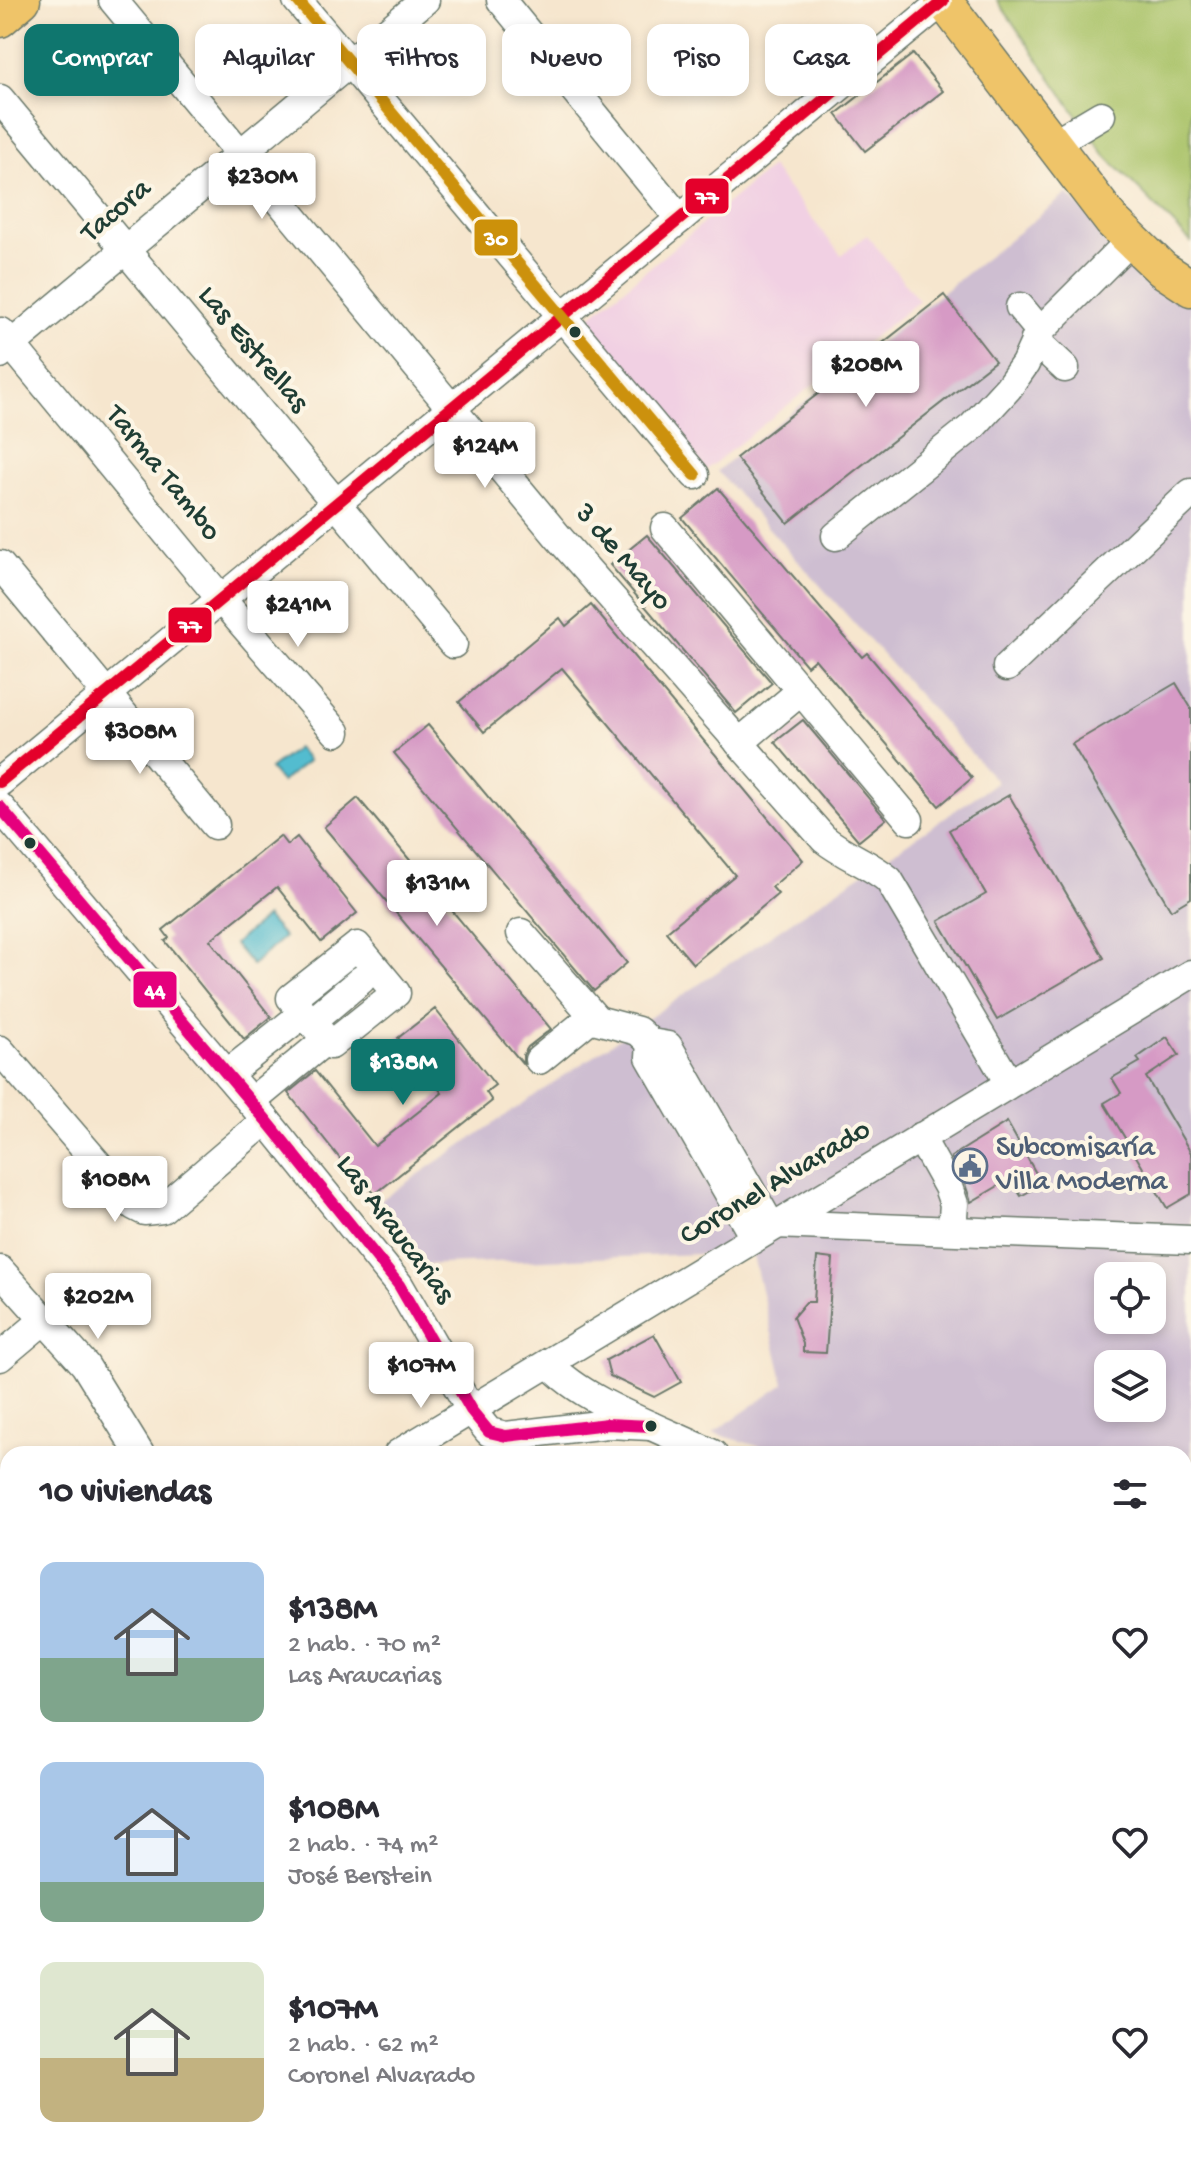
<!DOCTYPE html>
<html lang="es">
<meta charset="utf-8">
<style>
:root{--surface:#fff;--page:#f2f2f3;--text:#2b2b33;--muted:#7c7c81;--accent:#0f766e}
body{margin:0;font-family:"Gochi Hand",sans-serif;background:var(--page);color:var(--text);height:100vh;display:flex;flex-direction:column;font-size:30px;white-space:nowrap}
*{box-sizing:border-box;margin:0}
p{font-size:26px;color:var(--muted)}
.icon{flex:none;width:44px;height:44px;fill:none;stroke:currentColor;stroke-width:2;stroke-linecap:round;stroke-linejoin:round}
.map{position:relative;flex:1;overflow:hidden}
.details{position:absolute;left:0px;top:1446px;width:1192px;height:714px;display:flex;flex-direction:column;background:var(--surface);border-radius:24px 24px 0 0;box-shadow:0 4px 12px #0003}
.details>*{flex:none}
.top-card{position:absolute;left:24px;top:24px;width:1144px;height:72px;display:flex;gap:16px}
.tools{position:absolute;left:1094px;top:1262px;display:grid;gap:16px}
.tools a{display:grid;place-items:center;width:72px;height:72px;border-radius:16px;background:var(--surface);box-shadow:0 4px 12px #0003;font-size:40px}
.price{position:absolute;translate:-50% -68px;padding:0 18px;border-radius:8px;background:#fff;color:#222;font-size:26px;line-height:52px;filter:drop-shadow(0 2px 4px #0008)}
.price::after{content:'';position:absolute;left:50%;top:48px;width:24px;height:18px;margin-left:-12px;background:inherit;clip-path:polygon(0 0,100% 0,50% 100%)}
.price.on{background:var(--accent);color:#fff}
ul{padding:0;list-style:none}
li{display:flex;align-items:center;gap:24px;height:200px;padding:0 40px}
li span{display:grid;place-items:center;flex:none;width:224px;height:160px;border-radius:16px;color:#555}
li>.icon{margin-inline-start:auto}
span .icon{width:96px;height:96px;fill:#fffc;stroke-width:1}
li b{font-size:34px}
h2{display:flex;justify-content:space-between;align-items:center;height:96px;padding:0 40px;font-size:34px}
.tag{padding:0 28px;border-radius:16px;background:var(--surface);box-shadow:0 4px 12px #0003;font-size:28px;line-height:72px}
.tag.on{background:var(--accent);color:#fff}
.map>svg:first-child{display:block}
.built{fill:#f1d0e3}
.industrial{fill:#cebed1;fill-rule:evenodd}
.green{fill:#a9c268;stroke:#64804e;stroke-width:2}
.water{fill:#52bccf;stroke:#387c82;stroke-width:2}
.building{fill:#d69ac5}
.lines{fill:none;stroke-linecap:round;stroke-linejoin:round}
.minor-casing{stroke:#6a786a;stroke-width:31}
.major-casing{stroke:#6a786a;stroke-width:39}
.minor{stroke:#fff;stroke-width:28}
.major{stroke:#efc469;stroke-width:36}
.bus-1-casing{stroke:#fcf5e5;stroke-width:18}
.bus-2-casing{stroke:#fcf5e5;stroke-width:18}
.bus-3-casing{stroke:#fcf5e5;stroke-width:18}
.bus-1{stroke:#e5007d;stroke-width:12}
.bus-2{stroke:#e4002b;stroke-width:12}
.bus-3{stroke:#cc910a;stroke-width:12}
.bus-dot{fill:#1f3d34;stroke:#fcf5e5;stroke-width:3}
.labels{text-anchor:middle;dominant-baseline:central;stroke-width:8;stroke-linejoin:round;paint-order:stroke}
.street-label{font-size:30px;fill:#1f3d34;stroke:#fcf5e5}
.service-label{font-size:30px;fill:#4e5e75;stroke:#fcf5e5;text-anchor:start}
.line-badge{stroke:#fcf5e5;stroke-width:3}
.badge-label{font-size:22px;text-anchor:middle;font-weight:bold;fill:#fff}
</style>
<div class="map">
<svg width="1191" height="2159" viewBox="0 0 1191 2159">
<rect width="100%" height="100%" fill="#fcf5e5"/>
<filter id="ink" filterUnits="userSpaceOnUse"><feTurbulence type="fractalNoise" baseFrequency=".0125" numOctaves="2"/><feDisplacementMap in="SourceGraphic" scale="16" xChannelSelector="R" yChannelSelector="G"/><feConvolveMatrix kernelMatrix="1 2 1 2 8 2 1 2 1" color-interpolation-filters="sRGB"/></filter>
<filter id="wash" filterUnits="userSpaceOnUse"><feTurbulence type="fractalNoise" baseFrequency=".006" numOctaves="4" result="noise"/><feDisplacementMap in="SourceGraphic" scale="32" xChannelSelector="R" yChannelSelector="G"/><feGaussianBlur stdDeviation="1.8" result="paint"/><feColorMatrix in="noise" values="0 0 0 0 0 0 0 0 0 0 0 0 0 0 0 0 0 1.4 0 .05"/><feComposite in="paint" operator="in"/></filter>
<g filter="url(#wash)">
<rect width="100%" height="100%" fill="#f6e6ce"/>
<path class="built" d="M771,167l70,88 26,-20 52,66 -213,169 -118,-138 3,-16z"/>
<path class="industrial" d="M1067,194l69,70 55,38v1501l-7,-7v-342h-399l-72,-21 71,-49 -32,-132 -334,13 -46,-59 625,-424 -280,-311zM1108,1276h44v44h-44zM1108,1364h44v44h-44z"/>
<path class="green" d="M997,0h194v242l-87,-88z"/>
<g class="water">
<path d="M297,748l11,13 -27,21 -11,-13z"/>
<path d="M266,917l18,20 -32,28 -18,-21z"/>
</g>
<g id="blocks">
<g class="building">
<path d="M913,54l30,37 -78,60 -29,-37z"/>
<path d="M944,295l51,66 -207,162 -52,-65z"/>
<path d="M718,488l144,169 5,-4 105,125 -33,28 -124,-147 -8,7 -125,-148z"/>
<path d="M647,535l125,148 -36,30 -126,-148z"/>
<path d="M591,605l212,255 -31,27 6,7 -85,70 -27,-32 69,-57 -173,-207 -78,64 -25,-30 101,-84 6,8z"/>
<path d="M1176,683l15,25v190l-20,12 -99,-166z"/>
<path d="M803,720l83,99 -27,22 -84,-99z"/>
<path d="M428,725l199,238 -33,28 -200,-238z"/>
<path d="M1009,795l95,163 -107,62 -58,-99 47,-27 -37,-64z"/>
<path d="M358,798l193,231 -23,18 -5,8v9l-199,-237z"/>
<path d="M280,836l7,9 10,-8 60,76 -36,29 -44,-55 -67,53 61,77 -27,22 -79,-98 4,-3 -6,-8z"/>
<path d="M435,1009l60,76 -9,7 6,9 -117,93 -7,-8 -4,3 -76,-96 27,-22 60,75 67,-53 -44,-55z"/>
<path d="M1167,1037l12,18 -33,22 45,76v41l-24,14 -63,-105 17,-10 -9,-15 28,-16 -3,-4z"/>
<path d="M1007,1122l35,62 -21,12 -11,-17 -39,23 -7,-21 -13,-24z"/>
<path d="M817,1257l16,2 -7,94 -23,-1v-8l-10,-27 13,-15h8z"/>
<path d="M654,1334l27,48 -27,15 -44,-21 -4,-16z"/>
</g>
</g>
</g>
<g filter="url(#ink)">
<use href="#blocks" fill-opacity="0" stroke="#6a786a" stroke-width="2"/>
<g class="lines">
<g class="minor-casing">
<g id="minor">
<path d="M113,0l446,538 265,301c21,17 45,24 65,41l120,203"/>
<path d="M297,0l398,475"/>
<path d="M501,0l179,219"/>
<path d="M0,99l453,545"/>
<path d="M1052,144l49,-29"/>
<path d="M1020,307l20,24"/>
<path d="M1,332l220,267 115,133"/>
<path d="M1035,340l30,28"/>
<path d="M0,354l425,-354"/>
<path d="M665,528l244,292"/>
<path d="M836,536l136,-109 36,-39 17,-24 15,-33 91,-91"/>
<path d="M0,565l215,260"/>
<path d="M1007,667l184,-174"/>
<path d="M739,743l62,-52"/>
<path d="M0,782l943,-781"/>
<path d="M0,807l266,313 133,165 72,125 18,22 17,4 101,-12 44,2"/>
<path d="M521,933l76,87 41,11 13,12 17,3 103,180"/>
<path d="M357,946l39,47 -65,52 -40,-47z"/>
<path d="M311,1022l50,-42"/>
<path d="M651,1043l-1,14 104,180"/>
<path d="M0,1050l134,156 10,5 18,-2 104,-89"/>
<path d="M539,1060l54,-44"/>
<path d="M227,1074l77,-61"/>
<path d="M251,1102l75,-62"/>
<path d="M920,1137l28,50 6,17 -2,26"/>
<path d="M775,1224l416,16"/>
<path d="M0,1270l85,95 55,89"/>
<path d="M0,1357l44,-37"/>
<path d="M549,1363c31,38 118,68 164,91"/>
<path d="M398,1454l793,-480"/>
<path d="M1184,1554l7,-2"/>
<path d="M0,1690l8,-5"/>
<path d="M1184,1830l7,7"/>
<path d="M0,1858l8,9"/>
<path d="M0,1983l8,-4"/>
<path d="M627,2152l3,7"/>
<path d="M820,2152l2,7"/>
<path d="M986,2152l3,7"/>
<path d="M398,2159l20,-7"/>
<path d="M1157,2159l34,-9"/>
</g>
</g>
<g class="major-casing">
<g id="major">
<path d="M943,0l169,221 50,48 29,19"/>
<path d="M0,19l22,-19"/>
</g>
</g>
<use href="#minor" class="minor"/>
<use href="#major" class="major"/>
<g class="bus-1-casing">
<path id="bus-1" d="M0,807l266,313 133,165 72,125 18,22 17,4 101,-12 44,2"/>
</g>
<g class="bus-2-casing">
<path id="bus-2" d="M0,782l943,-781"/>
</g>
<g class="bus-3-casing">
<path id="bus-3" d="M297,0l398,475"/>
</g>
<use href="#bus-1" class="bus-1"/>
<use href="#bus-2" class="bus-2"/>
<use href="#bus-3" class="bus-3"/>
</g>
</g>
<defs>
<g id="civic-ring" transform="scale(1.8)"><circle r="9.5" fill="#fcf5e5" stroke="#5c6f8a" stroke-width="1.5"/><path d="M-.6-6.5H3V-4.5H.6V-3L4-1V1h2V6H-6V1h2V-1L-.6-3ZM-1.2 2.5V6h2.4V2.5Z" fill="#5c6f8a"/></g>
</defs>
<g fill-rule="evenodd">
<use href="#civic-ring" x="970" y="1166"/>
</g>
<g class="bus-dot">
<circle cx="575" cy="332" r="7"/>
<circle cx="30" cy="843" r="7"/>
<circle cx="651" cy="1426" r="7"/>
</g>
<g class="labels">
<g class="street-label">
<text transform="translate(117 212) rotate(-40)">Tacora</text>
<text transform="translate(252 350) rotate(50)">Las Estrellas</text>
<text transform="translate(162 474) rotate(51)">Tarma Tambo</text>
<text transform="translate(622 558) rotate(49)">3 de Mayo</text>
<text transform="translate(776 1184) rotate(-31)">Coronel Alvarado</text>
<text transform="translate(394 1230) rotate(53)">Las Araucarias</text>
</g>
<g class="service-label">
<text x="996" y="1149">Subcomisaría<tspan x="996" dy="34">Villa Moderna</tspan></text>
</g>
</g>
<g class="line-badge">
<rect x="684" y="177" width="46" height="38" rx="8" fill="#e4002b"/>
<rect x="473" y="218" width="46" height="39" rx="8" fill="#cc910a"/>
<rect x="167" y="606" width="46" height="38" rx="8" fill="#e4002b"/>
<rect x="132" y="970" width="46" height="39" rx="8" fill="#e5007d"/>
</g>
<g class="badge-label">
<text x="707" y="204">77</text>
<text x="496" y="245">30</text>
<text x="190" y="633">77</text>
<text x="155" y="997">44</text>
</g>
</svg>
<div class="tools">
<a><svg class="icon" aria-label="locate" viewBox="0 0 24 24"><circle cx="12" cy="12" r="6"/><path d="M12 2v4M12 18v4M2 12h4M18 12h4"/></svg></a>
<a><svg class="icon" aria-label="layers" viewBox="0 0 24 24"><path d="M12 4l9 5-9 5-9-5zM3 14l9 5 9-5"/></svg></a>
</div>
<b class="price" style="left:262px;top:221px">$230M</b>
<b class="price" style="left:866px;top:409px">$208M</b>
<b class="price" style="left:485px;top:490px">$124M</b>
<b class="price" style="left:298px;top:649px">$241M</b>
<b class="price" style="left:140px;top:776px">$308M</b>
<b class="price" style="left:437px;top:928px">$131M</b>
<b class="price on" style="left:403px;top:1107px">$138M</b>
<b class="price" style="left:115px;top:1224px">$108M</b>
<b class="price" style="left:98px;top:1341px">$202M</b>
<b class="price" style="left:421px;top:1410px">$107M</b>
<div class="top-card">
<a class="tag on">Comprar</a>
<a class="tag">Alquilar</a>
<a class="tag">Filtros</a>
<a class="tag">Nuevo</a>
<a class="tag">Piso</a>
<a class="tag">Casa</a>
</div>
<section class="details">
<h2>10 viviendas<svg class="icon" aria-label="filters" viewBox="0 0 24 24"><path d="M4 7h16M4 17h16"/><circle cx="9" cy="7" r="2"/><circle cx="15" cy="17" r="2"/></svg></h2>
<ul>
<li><span style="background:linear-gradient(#a9c7e8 60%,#7fa58c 0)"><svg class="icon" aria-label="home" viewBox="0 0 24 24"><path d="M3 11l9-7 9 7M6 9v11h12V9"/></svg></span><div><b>$138M</b><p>2 hab. · 70 m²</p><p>Las Araucarias</p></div><svg class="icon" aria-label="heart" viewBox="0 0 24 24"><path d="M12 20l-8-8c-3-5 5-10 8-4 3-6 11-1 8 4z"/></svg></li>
<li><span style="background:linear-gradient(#a9c7e8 75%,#7fa58c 0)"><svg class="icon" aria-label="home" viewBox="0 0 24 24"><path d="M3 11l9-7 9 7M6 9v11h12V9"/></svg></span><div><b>$108M</b><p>2 hab. · 74 m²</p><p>José Berstein</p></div><svg class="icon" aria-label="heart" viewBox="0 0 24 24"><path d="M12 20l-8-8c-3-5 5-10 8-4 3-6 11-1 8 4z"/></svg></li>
<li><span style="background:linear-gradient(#dfe7d0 60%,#c2b280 0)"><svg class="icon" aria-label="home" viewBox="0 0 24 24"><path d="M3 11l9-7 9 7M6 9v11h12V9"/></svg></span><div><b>$107M</b><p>2 hab. · 62 m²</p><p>Coronel Alvarado</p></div><svg class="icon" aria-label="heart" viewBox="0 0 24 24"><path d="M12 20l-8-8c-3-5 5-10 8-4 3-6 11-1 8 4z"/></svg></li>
</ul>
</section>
</div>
